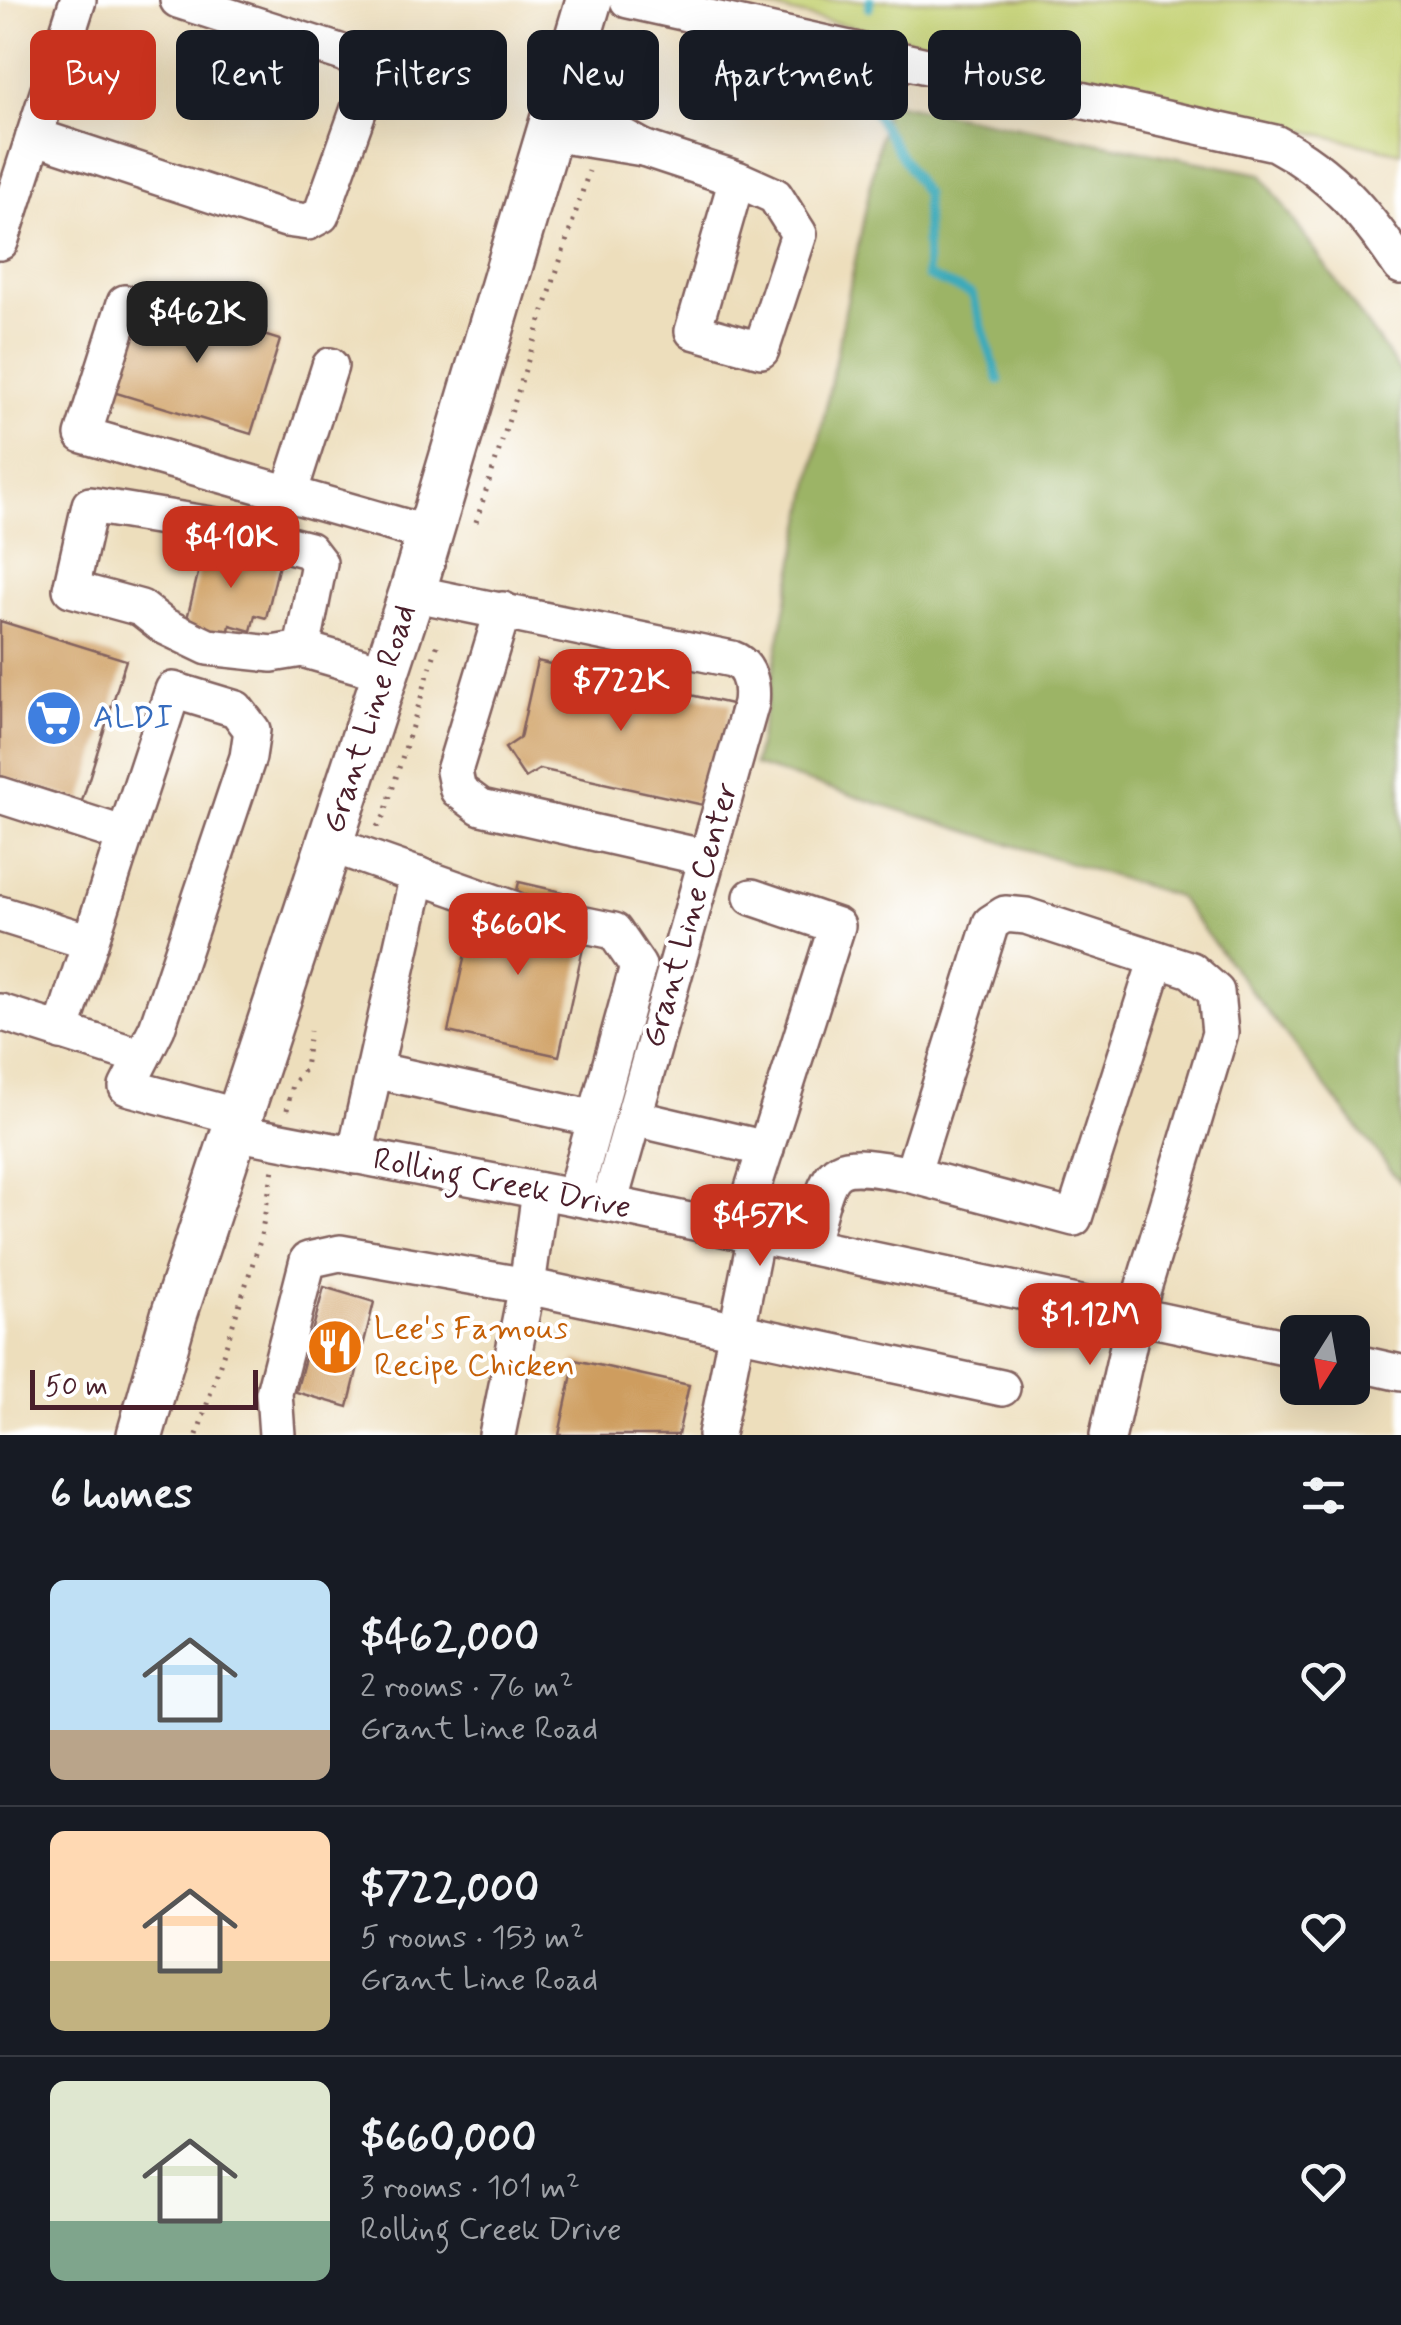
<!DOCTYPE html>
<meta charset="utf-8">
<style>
:root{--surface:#171b24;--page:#242831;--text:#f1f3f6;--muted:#9ea1a6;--line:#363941;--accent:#c8321e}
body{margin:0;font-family:Mynerve,sans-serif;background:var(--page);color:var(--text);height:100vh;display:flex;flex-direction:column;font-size:38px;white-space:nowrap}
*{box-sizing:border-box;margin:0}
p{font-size:32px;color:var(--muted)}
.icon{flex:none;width:55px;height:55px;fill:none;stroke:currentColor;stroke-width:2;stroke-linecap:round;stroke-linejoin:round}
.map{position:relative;height:1435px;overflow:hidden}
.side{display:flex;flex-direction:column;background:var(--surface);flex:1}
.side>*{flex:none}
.guide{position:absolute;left:30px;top:30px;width:1342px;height:90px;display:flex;gap:20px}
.needle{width:65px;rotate:191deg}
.controls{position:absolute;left:1280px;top:1315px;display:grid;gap:20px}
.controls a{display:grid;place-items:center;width:90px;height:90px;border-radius:15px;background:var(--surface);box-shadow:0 10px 40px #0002;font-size:50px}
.scale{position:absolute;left:30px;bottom:25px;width:228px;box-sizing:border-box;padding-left:10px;border:5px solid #4a1f2b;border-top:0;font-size:28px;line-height:35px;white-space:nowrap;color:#4a1f2b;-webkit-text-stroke:8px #fff;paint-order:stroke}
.price{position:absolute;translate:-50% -85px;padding:0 22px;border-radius:20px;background:var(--accent);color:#fff;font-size:32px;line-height:65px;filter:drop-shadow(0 2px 5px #0008)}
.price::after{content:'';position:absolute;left:50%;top:60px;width:30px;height:22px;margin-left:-15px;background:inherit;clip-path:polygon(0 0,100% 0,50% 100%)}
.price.selected{background:#222;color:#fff}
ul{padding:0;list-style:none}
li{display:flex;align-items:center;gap:30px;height:250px;padding:0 50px}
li+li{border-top:2px solid var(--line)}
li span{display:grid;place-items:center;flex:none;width:280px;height:200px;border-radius:15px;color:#555}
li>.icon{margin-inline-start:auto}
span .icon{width:120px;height:120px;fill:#fffc;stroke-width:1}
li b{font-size:42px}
h2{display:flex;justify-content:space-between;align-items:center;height:120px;padding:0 50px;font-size:42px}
.chip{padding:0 35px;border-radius:15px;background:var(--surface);box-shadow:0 10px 40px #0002;font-size:35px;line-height:90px}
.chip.selected{background:var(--accent);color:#fff}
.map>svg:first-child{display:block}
.green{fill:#c5d274;stroke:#887850;stroke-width:2.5}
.forest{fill:#9cb466;stroke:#736a48;stroke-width:2.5}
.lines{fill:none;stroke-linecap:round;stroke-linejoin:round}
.stream{stroke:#3caaba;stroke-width:9}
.building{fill:#ce9d5e}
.minor-casing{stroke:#83625e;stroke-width:40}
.major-casing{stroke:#83625e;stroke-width:50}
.path{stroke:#83625e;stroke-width:5;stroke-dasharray:2.5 8;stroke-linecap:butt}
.minor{stroke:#fff;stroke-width:35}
.major{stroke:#fff;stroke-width:45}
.labels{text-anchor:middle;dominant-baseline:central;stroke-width:8;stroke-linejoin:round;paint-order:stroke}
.shop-label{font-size:32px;fill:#366cbe;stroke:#fff;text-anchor:start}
.street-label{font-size:32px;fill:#4a1f2b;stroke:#fff}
.food-label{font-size:32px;fill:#c56008;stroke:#fff;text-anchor:start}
</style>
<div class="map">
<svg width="1401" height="1435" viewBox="0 0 1401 1435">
<rect width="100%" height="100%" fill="#fff"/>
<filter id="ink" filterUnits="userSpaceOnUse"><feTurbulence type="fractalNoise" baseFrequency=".01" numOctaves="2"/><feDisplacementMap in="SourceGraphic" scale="20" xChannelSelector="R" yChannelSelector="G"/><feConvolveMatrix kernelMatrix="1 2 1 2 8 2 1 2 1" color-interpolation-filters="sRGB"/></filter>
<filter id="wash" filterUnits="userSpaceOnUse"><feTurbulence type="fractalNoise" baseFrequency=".0048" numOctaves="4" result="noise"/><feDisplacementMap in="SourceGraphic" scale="40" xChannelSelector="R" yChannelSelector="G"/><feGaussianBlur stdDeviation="2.25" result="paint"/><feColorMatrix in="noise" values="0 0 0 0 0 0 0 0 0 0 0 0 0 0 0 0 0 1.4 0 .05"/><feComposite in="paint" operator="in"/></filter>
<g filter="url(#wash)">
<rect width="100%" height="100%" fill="#eddebc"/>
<path class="green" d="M736,0h665v153z"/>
<path class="forest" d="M887,102l374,72 140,199v810l-224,-287 -423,-131z"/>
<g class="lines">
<g class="stream">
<path d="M869,8l1,-8"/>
<path d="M873,111l52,83 2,82 45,18 27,87"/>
</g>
</g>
<g id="blocks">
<g class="building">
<path d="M142,298l138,42 -29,94 -138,-42z"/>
<path d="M205,545l59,13 3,-10 15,4 -16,66 -11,-3 -4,16 -21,-6 -3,16 -43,-10z"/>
<path d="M0,621l126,39 -44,141 -82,-25z"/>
<path d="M537,661l194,43 -23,102 -168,-37 -15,9 -20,-30 15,-10z"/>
<path d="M519,882l43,10 -11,48 32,8 -24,108 -111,-24 24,-110 36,8z"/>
<path d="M324,1287l50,15 -26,105 -52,-15z"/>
<path d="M575,1360l114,25 -11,50h-119z"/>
</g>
</g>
</g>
<g filter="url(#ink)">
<use href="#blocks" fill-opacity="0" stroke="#83625e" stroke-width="2.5"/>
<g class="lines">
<g class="minor-casing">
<g id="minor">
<path d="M628,0l647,143c57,30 91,71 126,123"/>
<path d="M550,133l93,15 -84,-47"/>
<path d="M34,136l252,83 22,3 13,-7 44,-123c2,-16 -6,-30 -19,-38l-168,-54"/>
<path d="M643,148l94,31 38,17 24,38 -38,116 -68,-19 44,-152"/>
<path d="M0,242l78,-242"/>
<path d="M125,303l-42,132 346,99"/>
<path d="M289,494l41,-128"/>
<path d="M412,593l320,66c18,7 21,27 19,44l-142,501"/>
<path d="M503,610l-49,161 4,19 23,17 226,51"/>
<path d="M302,649l17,-86 -10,-13 -98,-25 -121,-20 -19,84 70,19 23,18 44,21 64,7 30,-5 83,24"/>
<path d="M0,795l125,40 48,-145 63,19 16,21 -4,27 -91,271 -30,59 112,30"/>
<path d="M329,844l184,65"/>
<path d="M0,914l90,28"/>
<path d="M556,919l58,12 24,35 -64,231"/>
<path d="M0,1012l142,45"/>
<path d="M61,1032l64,-197"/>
<path d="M374,1070l222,49"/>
<path d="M634,1118l132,31"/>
<path d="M234,1132l375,72 689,146"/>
<path d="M355,1156l63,-281"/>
<path d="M912,1175l162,43 83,-259"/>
<path d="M739,1232l98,-306 -85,-29"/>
<path d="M809,1246c24,-81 13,-89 103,-71l79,-252 14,-9 21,2 165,54 25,22 4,41 -85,282 -27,120"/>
<path d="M1352,1362l49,11"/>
<path d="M277,1435l-3,-42 34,-133 32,-7 187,33 13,-95"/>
<path d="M497,1435l30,-149 475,102"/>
<path d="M716,1435l40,-200"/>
</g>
</g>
<g class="major-casing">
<path id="major" d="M140,1435l34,-120 238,-722 177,-593"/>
</g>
<g class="path">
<path d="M615,95l22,-60"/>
<path d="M476,522l113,-351"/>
<path d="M377,827l7,-11 54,-173"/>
<path d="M287,1110l5,-26 13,-15 5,-38"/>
<path d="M197,1435l63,-194 13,-72"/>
</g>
<use href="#minor" class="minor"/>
<use href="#major" class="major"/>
</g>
</g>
<defs>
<g id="supermarket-disc" transform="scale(2.875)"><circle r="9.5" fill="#3f7fe0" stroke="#fff"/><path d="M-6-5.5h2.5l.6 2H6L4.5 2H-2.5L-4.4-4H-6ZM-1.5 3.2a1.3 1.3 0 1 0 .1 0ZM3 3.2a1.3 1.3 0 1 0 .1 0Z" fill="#fff"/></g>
<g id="restaurant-disc" transform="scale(2.875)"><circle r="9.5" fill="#e8710a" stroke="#fff"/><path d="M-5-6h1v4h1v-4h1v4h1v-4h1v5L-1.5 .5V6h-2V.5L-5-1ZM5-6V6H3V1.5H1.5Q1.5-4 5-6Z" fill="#fff"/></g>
</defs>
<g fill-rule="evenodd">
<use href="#supermarket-disc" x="54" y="718"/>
<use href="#restaurant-disc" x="335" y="1347"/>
</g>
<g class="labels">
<g class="shop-label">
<text x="93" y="718">ALDI</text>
</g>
<g class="street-label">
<text transform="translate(370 719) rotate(-72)">Grant Line Road</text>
<text transform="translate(691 915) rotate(-74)">Grant Line Center</text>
<text transform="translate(502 1184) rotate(11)">Rolling Creek Drive</text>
</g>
<g class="food-label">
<text x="374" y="1329">Lee's Famous<tspan x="374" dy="37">Recipe Chicken</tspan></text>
</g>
</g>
</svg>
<div class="controls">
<a><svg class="needle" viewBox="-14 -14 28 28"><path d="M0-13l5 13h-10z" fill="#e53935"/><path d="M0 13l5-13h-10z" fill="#9ea1a6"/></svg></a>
</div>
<div class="scale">50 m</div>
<b class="price selected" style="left:197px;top:366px">$462K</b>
<b class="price" style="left:231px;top:591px">$410K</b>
<b class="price" style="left:621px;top:734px">$722K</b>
<b class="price" style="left:518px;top:978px">$660K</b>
<b class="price" style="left:760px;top:1269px">$457K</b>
<b class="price" style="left:1090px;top:1368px">$1.12M</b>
<div class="guide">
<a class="chip selected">Buy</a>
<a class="chip">Rent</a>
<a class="chip">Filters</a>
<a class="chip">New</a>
<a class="chip">Apartment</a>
<a class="chip">House</a>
</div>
</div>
<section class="side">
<h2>6 homes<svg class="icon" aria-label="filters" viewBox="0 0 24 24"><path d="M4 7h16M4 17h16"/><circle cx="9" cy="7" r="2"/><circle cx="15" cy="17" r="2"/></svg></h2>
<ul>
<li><span style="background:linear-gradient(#bfe0f5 75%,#b9a48a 0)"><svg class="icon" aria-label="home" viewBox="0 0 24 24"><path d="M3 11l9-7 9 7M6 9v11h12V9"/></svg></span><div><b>$462,000</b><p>2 rooms · 76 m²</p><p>Grant Line Road</p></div><svg class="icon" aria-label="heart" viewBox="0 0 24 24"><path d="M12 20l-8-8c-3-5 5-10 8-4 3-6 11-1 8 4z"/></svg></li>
<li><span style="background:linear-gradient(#ffd9b3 65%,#c2b280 0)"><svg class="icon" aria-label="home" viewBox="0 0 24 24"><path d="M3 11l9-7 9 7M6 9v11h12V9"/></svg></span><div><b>$722,000</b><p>5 rooms · 153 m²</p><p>Grant Line Road</p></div><svg class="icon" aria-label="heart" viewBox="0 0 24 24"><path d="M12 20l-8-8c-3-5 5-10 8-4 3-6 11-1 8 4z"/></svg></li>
<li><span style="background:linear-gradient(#dfe7d0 70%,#7fa58c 0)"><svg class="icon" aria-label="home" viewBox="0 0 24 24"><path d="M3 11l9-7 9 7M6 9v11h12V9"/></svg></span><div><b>$660,000</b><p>3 rooms · 101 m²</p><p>Rolling Creek Drive</p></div><svg class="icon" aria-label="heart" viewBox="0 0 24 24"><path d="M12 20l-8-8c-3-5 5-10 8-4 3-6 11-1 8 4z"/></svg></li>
</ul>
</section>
